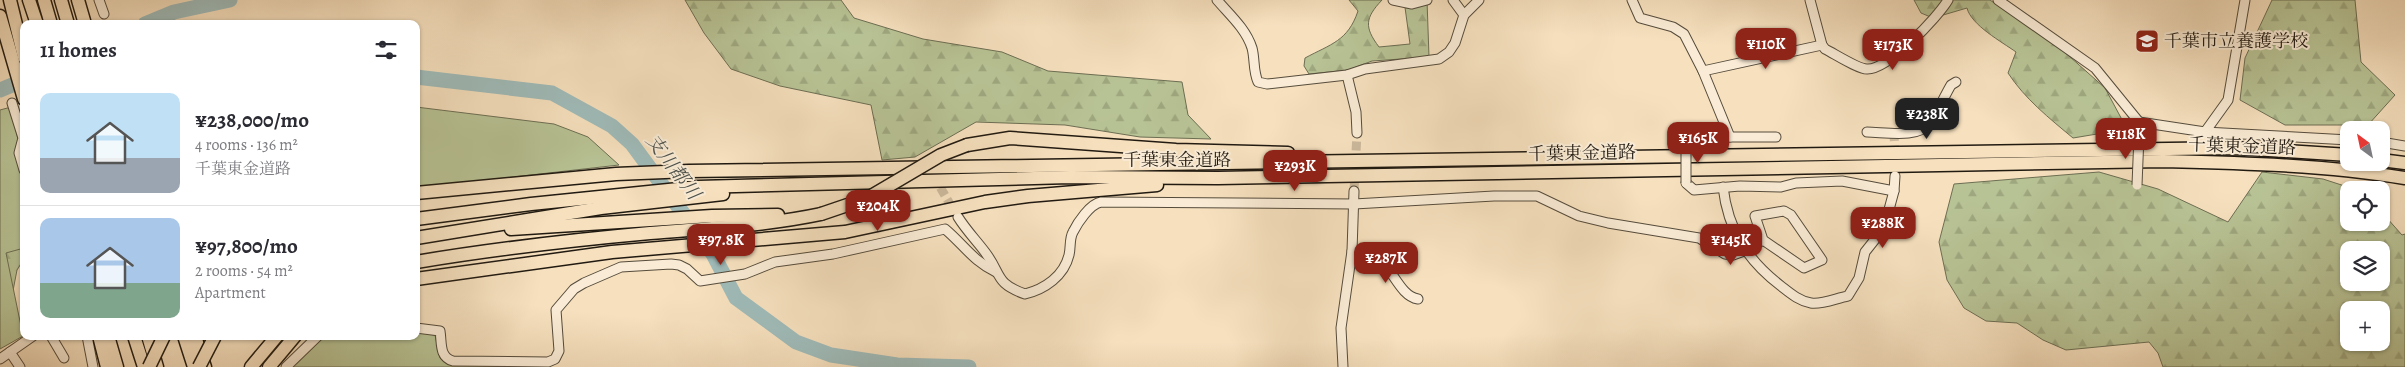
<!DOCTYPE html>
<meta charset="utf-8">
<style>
:root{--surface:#fff;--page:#f7f7f7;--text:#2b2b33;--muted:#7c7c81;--line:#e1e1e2;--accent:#8f2418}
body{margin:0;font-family:Alegreya,"Noto Serif JP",serif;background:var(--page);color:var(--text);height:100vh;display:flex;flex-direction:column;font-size:19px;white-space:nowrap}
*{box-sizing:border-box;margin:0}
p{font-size:16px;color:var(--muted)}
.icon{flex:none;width:28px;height:28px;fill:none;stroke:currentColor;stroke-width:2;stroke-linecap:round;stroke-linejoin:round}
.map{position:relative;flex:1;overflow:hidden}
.panel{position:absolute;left:20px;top:20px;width:400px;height:320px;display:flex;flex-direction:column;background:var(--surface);border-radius:10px;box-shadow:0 1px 4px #0004}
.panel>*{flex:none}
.needle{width:32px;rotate:327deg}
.controls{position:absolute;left:2340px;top:121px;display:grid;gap:10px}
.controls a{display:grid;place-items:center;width:50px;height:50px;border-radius:10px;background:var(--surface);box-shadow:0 1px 4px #0004;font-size:25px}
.price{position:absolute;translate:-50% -42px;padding:0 11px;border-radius:10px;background:var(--accent);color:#fff;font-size:16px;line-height:32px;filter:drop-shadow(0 1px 2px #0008)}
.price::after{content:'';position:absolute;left:50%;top:30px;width:15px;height:11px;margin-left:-8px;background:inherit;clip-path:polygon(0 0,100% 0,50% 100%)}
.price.active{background:#222;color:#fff}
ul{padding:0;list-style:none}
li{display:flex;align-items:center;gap:15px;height:125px;padding:0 20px}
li+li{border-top:1px solid var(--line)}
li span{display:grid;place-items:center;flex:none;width:140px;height:100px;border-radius:10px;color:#555}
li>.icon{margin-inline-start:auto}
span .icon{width:60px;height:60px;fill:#fffc;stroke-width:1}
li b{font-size:21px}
h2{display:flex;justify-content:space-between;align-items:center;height:60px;padding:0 20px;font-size:21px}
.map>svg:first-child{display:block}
.forest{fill:url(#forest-firs);stroke:#6c6e53;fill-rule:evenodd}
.park{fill:#b8c395;stroke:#6c6e53}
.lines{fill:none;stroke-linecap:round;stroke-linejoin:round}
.river{stroke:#9fbbb9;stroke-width:15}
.minor-tunnel{stroke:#cbb89b;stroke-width:9;stroke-dasharray:9 4.5;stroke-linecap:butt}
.minor-casing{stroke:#564c3c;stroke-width:11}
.highway-casing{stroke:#211a11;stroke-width:15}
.minor{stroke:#f9ebd5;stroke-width:9}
.highway{stroke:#f6e0be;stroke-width:12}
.minor-bridge-casing{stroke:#564c3c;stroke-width:11;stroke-linecap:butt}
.highway-bridge-casing{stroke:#211a11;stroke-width:15;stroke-linecap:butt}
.minor-bridge{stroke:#f9ebd5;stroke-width:9}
.highway-bridge{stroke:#f6e0be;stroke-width:12}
.labels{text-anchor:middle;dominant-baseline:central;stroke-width:4;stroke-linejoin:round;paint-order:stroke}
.poi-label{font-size:18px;fill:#211a11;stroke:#f9ebd5;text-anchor:start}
.street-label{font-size:18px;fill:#211a11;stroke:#f9ebd5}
.water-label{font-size:19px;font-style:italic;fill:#4d524c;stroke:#f9ebd5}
</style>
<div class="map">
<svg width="2405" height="367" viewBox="0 0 2405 367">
<defs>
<pattern id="forest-firs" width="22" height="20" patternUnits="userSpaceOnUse" patternTransform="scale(1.25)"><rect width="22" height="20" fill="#b8c395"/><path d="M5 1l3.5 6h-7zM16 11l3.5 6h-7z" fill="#9ea77f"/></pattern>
</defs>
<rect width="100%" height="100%" fill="#f6e0be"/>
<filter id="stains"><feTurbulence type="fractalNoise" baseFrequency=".004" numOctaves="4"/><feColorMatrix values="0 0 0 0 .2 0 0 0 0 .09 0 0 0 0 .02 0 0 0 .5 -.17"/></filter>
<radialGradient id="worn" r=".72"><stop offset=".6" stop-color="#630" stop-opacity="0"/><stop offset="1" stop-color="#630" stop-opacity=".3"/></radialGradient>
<g class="forest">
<path d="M685,0h156l13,18 69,21 79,13 46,19 134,11 6,33 23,24 -71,-2 -75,-12 -89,-3 -61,35 -33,3 -11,-55 -91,-19 -49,-17 -27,-36z"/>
<path d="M1349,0h33c-17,18 -18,27 -3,47l31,-3 -6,-44h23l2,57 -57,4 -24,9 -39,4 -5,-8 1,-8c26,-14 43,-17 53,-47z"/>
<path d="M1914,0h76l70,48 45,40 22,41 -54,9c-24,-20 -48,-39 -65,-65l8,-21c-14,-10 -45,-27 -49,-44l-34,10 -12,-5z"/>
<path d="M2272,0h83l6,62 34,33 -27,30h-83l-45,-25 5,-42z"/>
<path d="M2099,172l59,17 70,33 34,-50 61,7 34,11h-8v32h32v-20l5,15 16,18 3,-1v133h-242l-5,-14 -9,-11 -83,8 -23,-10 -26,-17 -31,-2 -22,-13 -17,-28 -8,-38 15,-58zM2349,250h32v32h-32zM2349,310h32v32h-32z"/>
<path d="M24,187v72l-7,11 -6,31 -11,-61z"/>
</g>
<g class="park">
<path d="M11,107c13,51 13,88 13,141l-18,5 17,83 -23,13v-239z"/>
<path d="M416,107l138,17 34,13 31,28 -203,23z"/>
<path d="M416,332l19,3 5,23 7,6 57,3h-212l31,-31h93z"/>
</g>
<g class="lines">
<g class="river">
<path d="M145,24l29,-12 56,-12"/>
<path d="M416,77l136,16 60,33 20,18 81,110 23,44 60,44 35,13 66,10 72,2"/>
<path d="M0,90l24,-10"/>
</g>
<g class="minor-tunnel">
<path d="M1894,132l1,26"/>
<path d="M927,164l28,49"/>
<path d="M1354,191l3,-58"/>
</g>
<g class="minor-casing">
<g id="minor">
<path d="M99,0l5,14"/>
<path d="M1217,0c13,15 29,29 35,48 3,11 1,23 6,34l9,2 80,-9 18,-6 74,-10 10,-7 6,-9 9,-28 15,-15"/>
<path d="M1393,0l19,4 15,-4"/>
<path d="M1453,0l11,15"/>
<path d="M1632,0l8,18 33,9 11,7 19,37 27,66 -35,-3"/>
<path d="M1810,0l12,45 3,4c10,5 33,20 42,20 21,1 71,-52 81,-69"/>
<path d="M1998,0l97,68 44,54v13"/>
<path d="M1703,71l119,-26"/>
<path d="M1347,75l9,37 1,21"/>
<path d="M12,103l11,35 -4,15 5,17"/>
<path d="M2139,122l66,10 144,8"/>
<path d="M1867,132c17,0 52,7 63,-9 8,-12 14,-26 21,-38l5,-3"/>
<path d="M2205,132l23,-32 17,-100"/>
<path d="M1730,137h46"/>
<path d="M2381,142l24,4"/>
<path d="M1686,183l8,7 46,-4 41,1 15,-4 46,-2 52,10"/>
<path d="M1723,187c5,43 24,73 58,99 9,7 18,15 30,17 10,2 26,-5 37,-7l11,-18 6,-26 19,-24 10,-37 1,-15"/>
<path d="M1784,211l7,4 31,45 -18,8 -41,-28 -8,-24z"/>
<path d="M958,217c8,13 18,23 27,35 17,22 9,31 40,42 20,-5 39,-18 44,-39 2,-7 0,-16 4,-23 5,-10 17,-28 28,-30l253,2 140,-8h43l42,20 29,7 91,15 26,16 8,1 11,-4 19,-11"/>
<path d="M1352,251c8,1 19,2 26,7 15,11 22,38 40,41"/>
<path d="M416,328l24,3c2,12 -1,26 13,30l95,1 7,-3 4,-8 -3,-41 18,-21 10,-6 37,-16 50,-3 8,1 8,4 13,12 45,-7 30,-12 58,-8 112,-25c19,16 28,32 51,43"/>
<path d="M51,336l13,22"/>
<path d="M87,336l6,31"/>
<path d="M10,352l10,15"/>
<path d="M0,359l33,-23"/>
<path d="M286,367l32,-31"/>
<path d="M1343,367l-2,-39 11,-77 2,-60"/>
</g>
</g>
<g class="highway-casing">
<g id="highway">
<path d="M10,0l14,57"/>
<path d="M29,0l8,24"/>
<path d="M44,0l7,24"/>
<path d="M61,0l7,24"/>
<path d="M78,0l7,24"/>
<path d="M0,16l24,83"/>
<path d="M967,145l43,-7 166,12 112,3"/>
<path d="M2381,160l24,3"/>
<path d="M416,193l200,-19 73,-3 1548,-23 112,7"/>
<path d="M416,219l115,-15 167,-17 372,-10 148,1 945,-17c81,2 162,4 242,17"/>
<path d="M511,229l201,-13 66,-1"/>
<path d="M416,238l185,-30 122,-14"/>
<path d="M416,262c78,-13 156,-22 234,-29 58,-5 114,-7 171,-19"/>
<path d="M416,279l196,-27 233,-20 140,-30 43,-6 129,-11"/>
<path d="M99,336l8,31"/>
<path d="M108,336l9,31"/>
<path d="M134,336l10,31"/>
<path d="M148,336l9,31"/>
<path d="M184,336l10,31"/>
<path d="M195,336l10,31"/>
<path d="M251,367l26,-31"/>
<path d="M269,367l26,-31"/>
</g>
</g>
<use href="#minor" class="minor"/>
<use href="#highway" class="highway"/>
<g class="minor-bridge-casing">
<g id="minor-bridge">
<path d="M1686,183v-41l4,-7 5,-1"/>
<path d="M2137,185l2,-50"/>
</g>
</g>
<g class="highway-bridge-casing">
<g id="highway-bridge">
<path d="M821,214l47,-16 73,-43 26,-10"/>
<path d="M149,367l15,-31"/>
<path d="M199,367l16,-31"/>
</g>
</g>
<use href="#minor-bridge" class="minor-bridge"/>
<use href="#highway-bridge" class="highway-bridge"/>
</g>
<defs>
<g id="school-square" transform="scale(1.25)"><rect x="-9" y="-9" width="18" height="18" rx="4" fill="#8f2418" stroke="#f9ebd5"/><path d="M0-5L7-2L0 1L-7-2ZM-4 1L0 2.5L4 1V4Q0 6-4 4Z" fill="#fff"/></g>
</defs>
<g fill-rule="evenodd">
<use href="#school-square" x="2147" y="41"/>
</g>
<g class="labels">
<g class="poi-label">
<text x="2164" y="41">千葉市立養護学校</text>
</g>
<g class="street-label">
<text transform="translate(2242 146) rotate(2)">千葉東金道路</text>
<text transform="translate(1582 153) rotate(-1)">千葉東金道路</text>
<text x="1177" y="160">千葉東金道路</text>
</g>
<g class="water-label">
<text transform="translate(673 167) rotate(53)">支川都川</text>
</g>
</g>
<rect width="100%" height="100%" filter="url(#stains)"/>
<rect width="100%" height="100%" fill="url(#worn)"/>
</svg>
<div class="controls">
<a><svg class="needle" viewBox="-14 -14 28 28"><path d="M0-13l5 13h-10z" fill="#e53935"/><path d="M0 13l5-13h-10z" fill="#7c7c81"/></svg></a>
<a><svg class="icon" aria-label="locate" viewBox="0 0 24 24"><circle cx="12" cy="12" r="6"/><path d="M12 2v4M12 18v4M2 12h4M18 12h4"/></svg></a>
<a><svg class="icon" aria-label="layers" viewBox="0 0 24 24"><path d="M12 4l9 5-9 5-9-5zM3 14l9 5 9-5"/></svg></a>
<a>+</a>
</div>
<b class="price" style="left:1766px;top:70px">¥110K</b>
<b class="price" style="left:1893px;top:71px">¥173K</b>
<b class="price active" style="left:1927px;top:140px">¥238K</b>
<b class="price" style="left:2126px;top:160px">¥118K</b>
<b class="price" style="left:1698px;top:164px">¥165K</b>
<b class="price" style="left:1295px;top:192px">¥293K</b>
<b class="price" style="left:878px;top:232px">¥204K</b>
<b class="price" style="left:1883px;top:249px">¥288K</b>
<b class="price" style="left:721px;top:266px">¥97.8K</b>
<b class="price" style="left:1731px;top:266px">¥145K</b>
<b class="price" style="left:1386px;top:284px">¥287K</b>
<section class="panel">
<h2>11 homes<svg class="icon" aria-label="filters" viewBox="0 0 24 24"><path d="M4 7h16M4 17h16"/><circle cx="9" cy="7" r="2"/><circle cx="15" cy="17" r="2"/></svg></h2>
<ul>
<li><span style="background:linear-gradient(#bfe0f5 65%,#9aa5b1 0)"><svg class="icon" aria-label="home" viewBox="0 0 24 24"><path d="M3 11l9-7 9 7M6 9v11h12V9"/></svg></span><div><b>¥238,000/mo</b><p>4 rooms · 136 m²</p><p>千葉東金道路</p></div></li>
<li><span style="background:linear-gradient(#a9c7e8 65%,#7fa58c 0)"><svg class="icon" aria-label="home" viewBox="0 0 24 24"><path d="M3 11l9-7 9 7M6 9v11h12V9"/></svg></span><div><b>¥97,800/mo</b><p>2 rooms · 54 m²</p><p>Apartment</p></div></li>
</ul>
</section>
</div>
